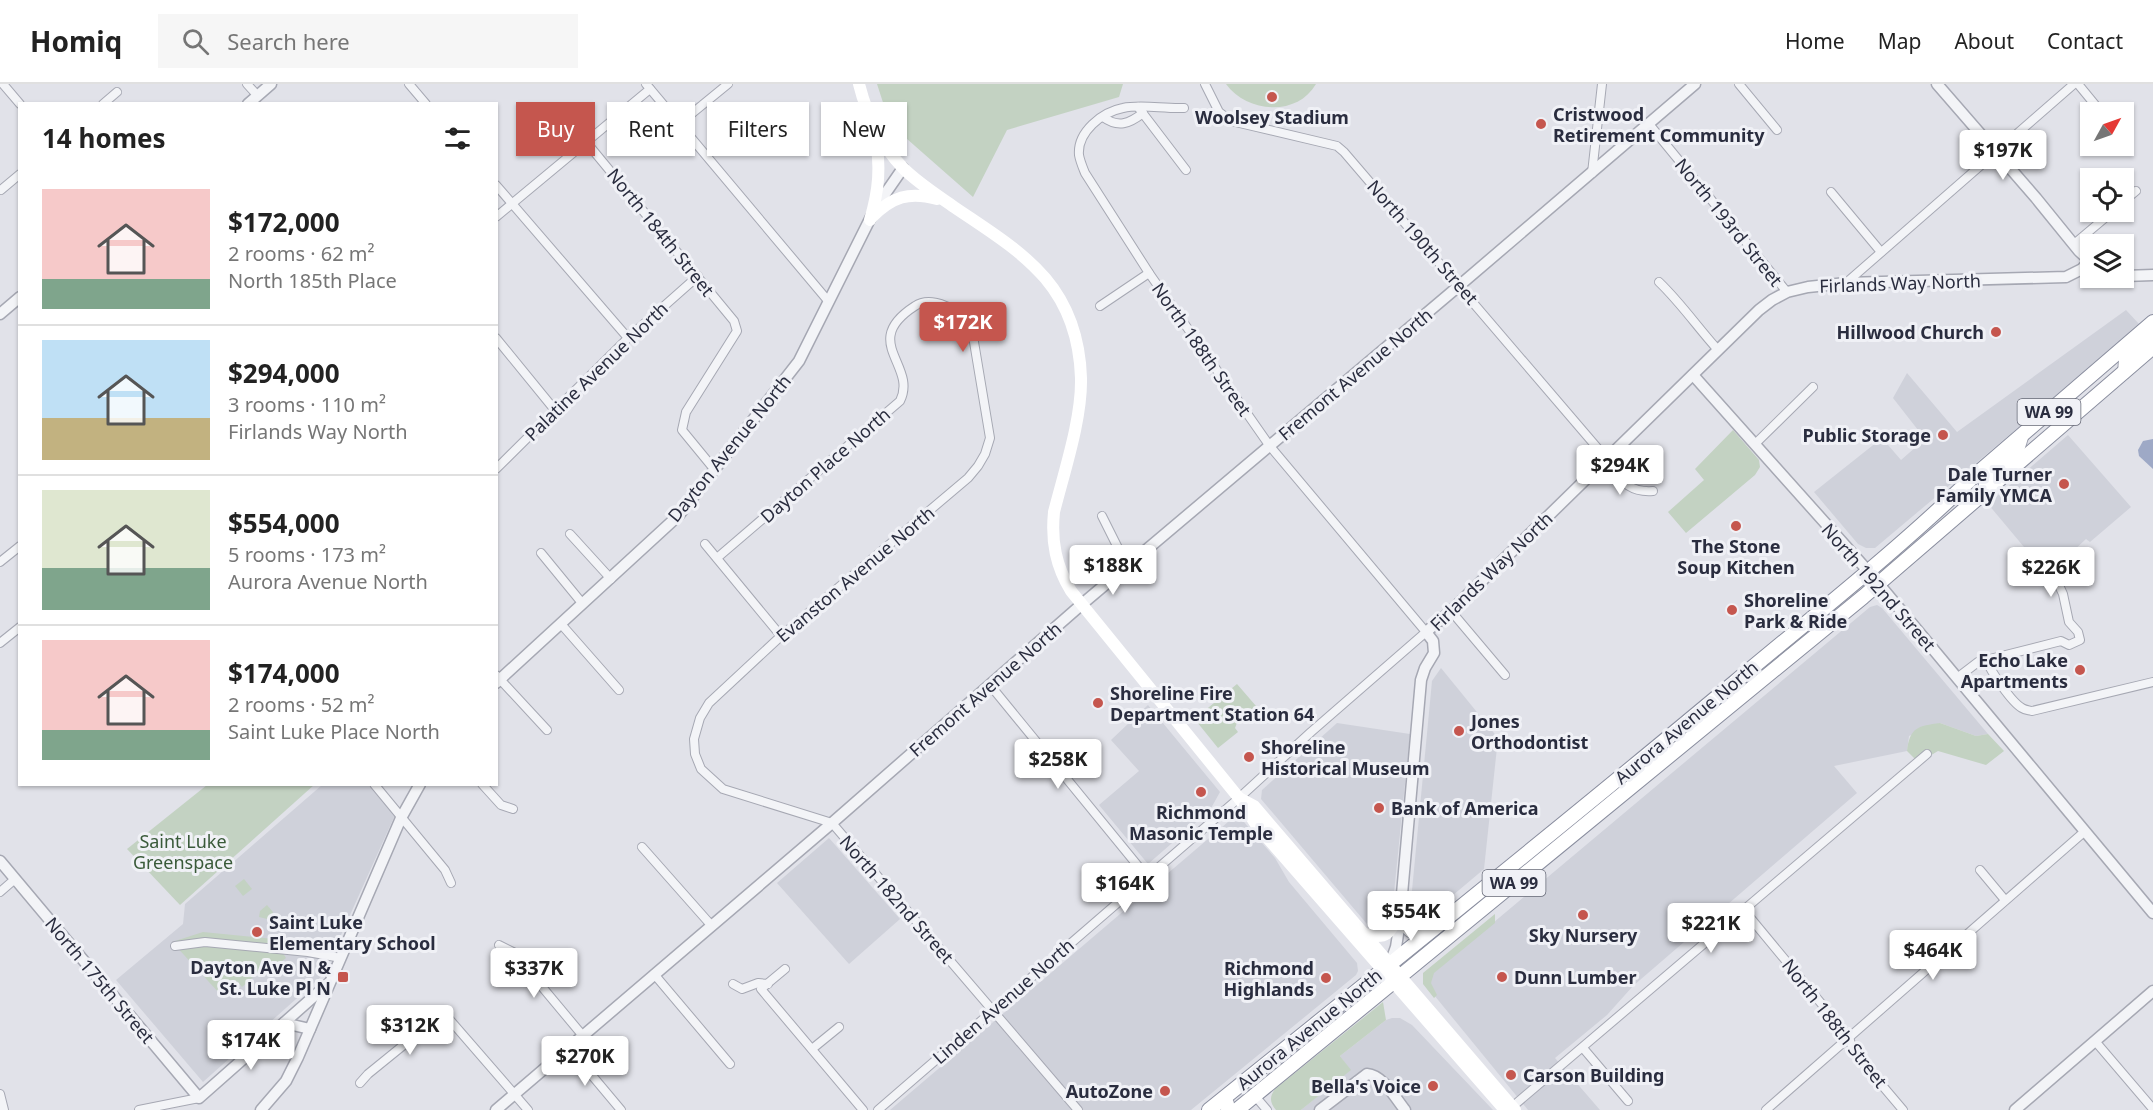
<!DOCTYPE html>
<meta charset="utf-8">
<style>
:root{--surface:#fff;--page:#f6f6f6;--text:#222;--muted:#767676;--line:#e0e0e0;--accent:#c5564e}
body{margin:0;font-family:"Noto Sans",sans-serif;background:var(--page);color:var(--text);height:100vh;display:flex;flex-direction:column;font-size:22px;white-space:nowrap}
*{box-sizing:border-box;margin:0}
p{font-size:20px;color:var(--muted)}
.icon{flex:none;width:33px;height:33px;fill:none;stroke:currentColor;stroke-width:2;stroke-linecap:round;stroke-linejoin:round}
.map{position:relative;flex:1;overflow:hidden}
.panel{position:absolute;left:18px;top:18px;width:480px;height:684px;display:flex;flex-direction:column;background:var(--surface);border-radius:0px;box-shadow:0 2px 4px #0004}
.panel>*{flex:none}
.top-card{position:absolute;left:516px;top:18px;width:570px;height:54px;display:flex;gap:12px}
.needle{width:39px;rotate:50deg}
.controls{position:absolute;left:2080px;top:18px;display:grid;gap:12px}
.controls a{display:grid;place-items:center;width:54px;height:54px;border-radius:0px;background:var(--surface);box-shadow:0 2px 4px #0004;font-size:30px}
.price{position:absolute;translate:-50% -51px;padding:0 14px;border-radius:6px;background:#fff;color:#222;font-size:20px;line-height:39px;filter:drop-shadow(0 2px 3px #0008)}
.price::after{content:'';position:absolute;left:50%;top:36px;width:18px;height:14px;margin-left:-9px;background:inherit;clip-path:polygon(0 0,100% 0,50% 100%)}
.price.on{background:var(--accent);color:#fff}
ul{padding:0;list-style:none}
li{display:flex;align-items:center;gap:18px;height:150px;padding:0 24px}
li+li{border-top:2px solid var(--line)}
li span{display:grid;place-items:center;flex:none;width:168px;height:120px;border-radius:0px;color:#555}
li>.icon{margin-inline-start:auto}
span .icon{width:72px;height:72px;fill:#fffc;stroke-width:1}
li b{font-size:26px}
h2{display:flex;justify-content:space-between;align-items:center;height:72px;padding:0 24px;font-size:26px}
.pill{padding:0 21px;border-radius:0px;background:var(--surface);box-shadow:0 2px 4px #0004;font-size:21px;line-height:54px}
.pill.on{background:var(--accent);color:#fff}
header{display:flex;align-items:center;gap:36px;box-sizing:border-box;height:84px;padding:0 30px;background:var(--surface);border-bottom:2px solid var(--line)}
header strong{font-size:28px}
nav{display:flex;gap:33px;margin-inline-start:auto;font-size:21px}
.search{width:420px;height:54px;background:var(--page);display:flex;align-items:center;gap:15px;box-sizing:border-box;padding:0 21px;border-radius:0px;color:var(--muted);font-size:22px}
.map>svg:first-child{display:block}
.built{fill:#cfd1da}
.green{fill:#c3d2c2}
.water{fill:#9ea9c6}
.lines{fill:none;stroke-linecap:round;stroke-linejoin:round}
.minor-casing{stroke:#a6a8b3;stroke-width:10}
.tertiary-casing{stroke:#a6a8b3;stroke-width:13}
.primary-casing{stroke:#a1a4b3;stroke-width:14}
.trunk-casing{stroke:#898d9e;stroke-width:16}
.minor{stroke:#f3f4f7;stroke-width:8}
.tertiary{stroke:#f3f4f7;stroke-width:10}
.secondary{stroke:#fff;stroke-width:12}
.primary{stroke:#fff;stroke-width:12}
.trunk{stroke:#fff;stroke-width:14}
.poi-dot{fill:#c5564e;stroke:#f0f1f6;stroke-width:2}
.labels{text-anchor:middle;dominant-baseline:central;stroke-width:6;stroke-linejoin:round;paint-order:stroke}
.shield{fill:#f0f1f6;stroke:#656876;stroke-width:1.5}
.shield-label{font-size:16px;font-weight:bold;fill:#2a2d3f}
.poi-label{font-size:18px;font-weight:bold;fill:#2a2d3f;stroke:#f0f1f6;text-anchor:start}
.street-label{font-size:18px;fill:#2a2d3f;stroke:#f0f1f6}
.park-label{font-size:18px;fill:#395a39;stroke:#f0f1f6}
</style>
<header>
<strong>Homiq</strong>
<div class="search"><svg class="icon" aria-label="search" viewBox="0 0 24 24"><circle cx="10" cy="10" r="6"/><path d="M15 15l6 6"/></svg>Search here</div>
<nav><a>Home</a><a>Map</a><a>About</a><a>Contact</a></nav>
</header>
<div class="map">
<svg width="2153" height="1026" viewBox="0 0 2153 1026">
<rect width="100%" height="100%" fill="#e1e2e9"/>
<g class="built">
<path d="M2126,226l14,15 -265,223h-9l-8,-4 -44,-52 68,-54 19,22 24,-21 -32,-41 14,-25 50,59z"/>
<path d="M2068,351l63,72 -41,35 -4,-3 -30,28 -27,-14 -41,-49z"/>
<path d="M1877,521l5,3 106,126 -12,2 -36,-13 -31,13 -2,15 -73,15 23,27 -224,193 -26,29 -52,43 45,52h-72l-94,-115 -5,-12 3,-9 438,-367z"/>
<path d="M1441,584l57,70 -14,131 -63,53h-12l23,-241z"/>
<path d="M1148,621l72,87 -10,18 -62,54 -49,-59 40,-34 -28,-31z"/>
<path d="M1337,639l73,11 -19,189 -19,7 -111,-131 1,-9z"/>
<path d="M322,701h46l27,30 -72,160 -120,107 -87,-102 67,-56 2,-20z"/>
<path d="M1235,732l9,6 31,36 14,24 68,81 1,8 -2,4 -165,135h-301z"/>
<path d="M829,754l71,81 -51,45 -72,-81z"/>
<path d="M1392,934h8l12,7 81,85h-192l49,-40 -10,-14 46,-36z"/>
</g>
<g class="green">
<path d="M877,0h246l-4,13 -112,33 -34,67 -83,-73z"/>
<path d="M1226,0h90c-19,33 -69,29 -90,0z"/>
<path d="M1733,346l26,30 1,7 -5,8 -69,58 -18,-21 36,-32 -9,-11z"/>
<path d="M1237,600l19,22 -18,14 -3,8 3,4 -20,16 -21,-26v-5z"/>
<path d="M1940,639l36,13 12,-2 16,17 -18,14 -48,-14 -10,6 -7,-3 -6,5 -8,-8c3,-24 11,-25 33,-28z"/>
<path d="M207,701h107l-134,120 -53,-56z"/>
<path d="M244,795l8,10 -9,7 -8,-10z"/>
<path d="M267,821l6,7 -2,8 -12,-3 1,-6z"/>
<path d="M1495,830v9l-61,50 -3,10 6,12 -3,3 -11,-14v-11z"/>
<path d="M203,848l71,7 5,5 20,3 -16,6 3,5 -17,14 -5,-5 -22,20 -5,-6 -16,14 -49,-53z"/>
<path d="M1383,918l3,18 -46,36 11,14 -50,40h-25c-6,-7 -7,-13 -1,-21z"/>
</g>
<path class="water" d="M2153,355v30l-14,-13 -1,-6 5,-9z"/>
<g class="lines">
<g class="minor-casing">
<g id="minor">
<path d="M3,0l17,20"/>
<path d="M247,0l10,11"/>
<path d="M409,0l17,20"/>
<path d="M646,0l183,218"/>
<path d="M1205,0l14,28 12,9 106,25 7,6 262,306"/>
<path d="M1739,0l38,46"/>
<path d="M2078,0l23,28"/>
<path d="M103,20l14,-12"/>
<path d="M1138,23l48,63"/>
<path d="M1103,33c15,11 26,7 40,-4"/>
<path d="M679,40l49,-40"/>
<path d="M1649,40l138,168"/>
<path d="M2124,57l4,5"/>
<path d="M587,59l147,178 3,10 -51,81 -4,18 32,39"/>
<path d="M1592,89l10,-89"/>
<path d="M496,101l132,153"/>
<path d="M1,106l19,-16"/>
<path d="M1831,108l50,60"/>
<path d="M2124,117l12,-10"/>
<path d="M496,133l154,-128"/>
<path d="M2074,160l38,-32"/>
<path d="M1659,198c22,21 39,46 59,68"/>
<path d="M1846,199l228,-199"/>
<path d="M1100,222l49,-33"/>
<path d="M496,254l58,71"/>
<path d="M1755,360l58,-57"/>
<path d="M1604,376c16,18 23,33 49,31"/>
<path d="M496,385l132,-131 70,-62"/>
<path d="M1102,432l25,50"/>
<path d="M570,450l41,45"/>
<path d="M705,460l76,92"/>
<path d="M541,469l41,50"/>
<path d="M717,474l183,-157c18,-36 -41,-59 15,-95 10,-7 24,-4 35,2 12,7 18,15 23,28l17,102 -5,16 -7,12 -10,12 -187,158 -72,67 -9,15 -6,21 1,15 6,15 22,20 109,34 246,287"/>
<path d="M0,478l20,-16"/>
<path d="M1451,527l54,64"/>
<path d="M561,540l58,66"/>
<path d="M0,559l20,-16"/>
<path d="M1986,576c5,11 25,42 36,48 3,2 6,2 10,3l121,-29"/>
<path d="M496,591l51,55"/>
<path d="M1957,594l21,-16 83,-21 8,4 11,-5 -2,-8 -9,-10 -6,-28 -13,-28 -3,-3"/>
<path d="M990,601l157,192"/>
<path d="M374,700l71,86 6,13"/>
<path d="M482,700l19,21 12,4"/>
<path d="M642,763l69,78"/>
<path d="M1980,786l25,30"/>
<path d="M0,808l15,-13"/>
<path d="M1743,825l106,128 4,14 50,59"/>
<path d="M499,861l14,7 70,84"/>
<path d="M175,862l30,-4 103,10 33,6"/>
<path d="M785,885l-24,20 102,121"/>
<path d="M654,890l76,90"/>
<path d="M733,900l9,5 16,-6 10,1"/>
<path d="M2095,957l58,68"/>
<path d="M569,964l52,62"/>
<path d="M1583,964l45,53"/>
<path d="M812,965l27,-22"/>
<path d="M360,999l8,-9 69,-56 6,-1 7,3 78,90"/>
<path d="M0,1010l4,16"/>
<path d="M1255,1012l12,14"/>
<path d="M1512,1023l415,-353"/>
<path d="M139,1026l60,-12"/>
<path d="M878,1026l361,-312 72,-66 115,-100 -157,-187 -120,-172 -64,-100c-2,-5 -5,-12 -6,-18 -2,-23 23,-43 44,-47 18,-4 41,1 61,0"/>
<path d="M1766,1026l318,-278"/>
</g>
</g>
<g class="tertiary-casing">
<g id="tertiary">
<path d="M1937,0l99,114 43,53 12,11"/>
<path d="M248,20l23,-20"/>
<path d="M2124,192l29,-1"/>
<path d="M0,230l20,-17"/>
<path d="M1693,291l175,196 285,342"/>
<path d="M496,599l183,-168 120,-154 77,-154 27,-39"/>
<path d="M0,777l199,237 130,-115"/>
<path d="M1390,880l6,-17 3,-19 22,-248 4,-12 9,-15 -1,-12 -7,-9 25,-21 308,-301 13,-10 15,-8 21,-5 38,-4 220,-6 16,-8 7,-8"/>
<path d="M284,939l26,6"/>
<path d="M261,1026l25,-29 12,-24 103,-239 19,-34"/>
<path d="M496,1026l336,-287 249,-218 379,-320 235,-201"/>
<path d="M1320,1026l47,-36c16,1 29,25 38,36"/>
<path d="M2015,1026l138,-119"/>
</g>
</g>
<g class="primary-casing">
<g id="primary">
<path d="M2124,289l1,-13 28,-24"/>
<path d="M1984,409l2,-16 32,-27 5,-16"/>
<path d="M1399,830l5,11 6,6 12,1 10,-4"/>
<path d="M1225,1013l3,7 -1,6"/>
</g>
</g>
<g class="trunk-casing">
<g id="trunk">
<path d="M1209,1026c176,-142 353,-283 526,-428 80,-67 163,-132 238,-205l180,-155"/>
<path d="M1237,1026l626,-513 290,-250"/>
</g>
</g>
<use href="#minor" class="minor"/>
<use href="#tertiary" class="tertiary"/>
<g class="secondary">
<path d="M859,0c8,32 21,60 44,84 15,15 34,27 51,39 69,46 124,78 127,171 1,41 -17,94 -27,134 -3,30 2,54 17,79l168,207 18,28 248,284"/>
<path d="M872,133c20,-20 37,-26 65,-18"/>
<path d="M870,136c9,-30 11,-54 5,-84"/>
<path d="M1239,714l15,8 261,304"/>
<path d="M1365,850c22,6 25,-1 34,-20"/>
</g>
<use href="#primary" class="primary"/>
<use href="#trunk" class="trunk"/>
</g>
<g class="poi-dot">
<circle cx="1272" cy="13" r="6"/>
<circle cx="1541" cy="40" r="6"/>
<circle cx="1996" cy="248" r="6"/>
<circle cx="1943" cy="351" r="6"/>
<circle cx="2064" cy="400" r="6"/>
<circle cx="1736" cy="442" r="6"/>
<circle cx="1732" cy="526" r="6"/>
<circle cx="2080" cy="586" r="6"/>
<circle cx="1098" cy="619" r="6"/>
<circle cx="1459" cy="647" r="6"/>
<circle cx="1249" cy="673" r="6"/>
<circle cx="1201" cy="708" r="6"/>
<circle cx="1379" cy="724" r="6"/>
<circle cx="1583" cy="831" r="6"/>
<circle cx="257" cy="848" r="6"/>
<rect x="337" y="887" width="12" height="12" rx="3"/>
<circle cx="1502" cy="893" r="6"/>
<circle cx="1326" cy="894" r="6"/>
<circle cx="1511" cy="991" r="6"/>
<circle cx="1433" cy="1002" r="6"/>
<circle cx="1165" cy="1007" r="6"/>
</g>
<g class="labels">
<g class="shield">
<rect x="2017.5" y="315" width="63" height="26" rx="4.5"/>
<rect x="1482.5" y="786" width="63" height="26" rx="4.5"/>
</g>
<g class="shield-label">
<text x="2049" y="328">WA 99</text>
<text x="1514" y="799">WA 99</text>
</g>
<g class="poi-label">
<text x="1553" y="30">Cristwood<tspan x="1553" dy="21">Retirement Community</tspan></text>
<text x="1272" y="33" text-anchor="middle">Woolsey Stadium</text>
<text x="1984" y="248" text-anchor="end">Hillwood Church</text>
<text x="1931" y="351" text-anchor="end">Public Storage</text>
<text x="2052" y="390" text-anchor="end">Dale Turner<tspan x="2052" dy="21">Family YMCA</tspan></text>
<text x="1736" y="462" text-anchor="middle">The Stone<tspan x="1736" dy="21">Soup Kitchen</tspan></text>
<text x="1744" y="516">Shoreline<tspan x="1744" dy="21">Park &amp; Ride</tspan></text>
<text x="2068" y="576" text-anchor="end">Echo Lake<tspan x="2068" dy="21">Apartments</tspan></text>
<text x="1110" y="609">Shoreline Fire<tspan x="1110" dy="21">Department Station 64</tspan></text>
<text x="1471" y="637">Jones<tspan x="1471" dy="21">Orthodontist</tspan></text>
<text x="1261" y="663">Shoreline<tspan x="1261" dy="21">Historical Museum</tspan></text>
<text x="1391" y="724">Bank of America</text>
<text x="1201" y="728" text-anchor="middle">Richmond<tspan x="1201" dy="21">Masonic Temple</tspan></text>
<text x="269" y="838">Saint Luke<tspan x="269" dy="21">Elementary School</tspan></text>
<text x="1583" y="851" text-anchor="middle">Sky Nursery</text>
<text x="331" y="883" text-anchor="end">Dayton Ave N &amp;<tspan x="331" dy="21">St. Luke Pl N</tspan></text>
<text x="1314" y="884" text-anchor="end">Richmond<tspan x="1314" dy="21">Highlands</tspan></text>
<text x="1514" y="893">Dunn Lumber</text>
<text x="1523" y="991">Carson Building</text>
<text x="1421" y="1002" text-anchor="end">Bella's Voice</text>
<text x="1153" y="1007" text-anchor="end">AutoZone</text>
</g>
<g class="street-label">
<text transform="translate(1729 138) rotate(51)">North 193rd Street</text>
<text transform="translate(661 148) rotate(51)">North 184th Street</text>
<text transform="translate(1423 158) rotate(49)">North 190th Street</text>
<text transform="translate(1900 199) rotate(-2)">Firlands Way North</text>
<text transform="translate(1202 265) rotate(55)">North 188th Street</text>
<text transform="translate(596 287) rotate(-44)">Palatine Avenue North</text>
<text transform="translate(1355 290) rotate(-40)">Fremont Avenue North</text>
<text transform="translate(729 364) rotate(-51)">Dayton Avenue North</text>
<text transform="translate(825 381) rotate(-41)">Dayton Place North</text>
<text transform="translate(1491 487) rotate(-44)">Firlands Way North</text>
<text transform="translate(855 490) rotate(-40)">Evanston Avenue North</text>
<text transform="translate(1879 503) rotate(49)">North 192nd Street</text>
<text transform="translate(985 605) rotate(-41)">Fremont Avenue North</text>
<text transform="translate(1686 638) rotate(-40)">Aurora Avenue North</text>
<text transform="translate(897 815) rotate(49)">North 182nd Street</text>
<text transform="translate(100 896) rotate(50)">North 175th Street</text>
<text transform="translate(1003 917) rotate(-41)">Linden Avenue North</text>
<text transform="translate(1835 939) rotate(52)">North 188th Street</text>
<text transform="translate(1309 945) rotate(-39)">Aurora Avenue North</text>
</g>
<g class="park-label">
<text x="183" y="757">Saint Luke<tspan x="183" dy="21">Greenspace</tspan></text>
</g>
</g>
</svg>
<div class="controls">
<a><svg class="needle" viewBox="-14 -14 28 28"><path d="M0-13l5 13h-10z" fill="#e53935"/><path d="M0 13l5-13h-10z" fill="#767676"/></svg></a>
<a><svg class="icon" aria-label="locate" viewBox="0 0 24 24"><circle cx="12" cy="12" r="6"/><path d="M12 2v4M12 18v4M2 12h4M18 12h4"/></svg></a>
<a><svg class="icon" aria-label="layers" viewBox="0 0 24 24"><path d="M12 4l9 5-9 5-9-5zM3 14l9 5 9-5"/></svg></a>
</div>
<b class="price" style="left:2003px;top:97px">$197K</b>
<b class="price on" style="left:963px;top:269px">$172K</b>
<b class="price" style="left:1620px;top:412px">$294K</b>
<b class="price" style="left:1113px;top:512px">$188K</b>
<b class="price" style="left:2051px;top:514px">$226K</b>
<b class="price" style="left:1058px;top:706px">$258K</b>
<b class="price" style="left:1125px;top:830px">$164K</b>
<b class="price" style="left:1411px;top:858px">$554K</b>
<b class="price" style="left:1711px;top:870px">$221K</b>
<b class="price" style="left:1933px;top:897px">$464K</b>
<b class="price" style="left:534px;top:915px">$337K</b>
<b class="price" style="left:410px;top:972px">$312K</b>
<b class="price" style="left:251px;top:987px">$174K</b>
<b class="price" style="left:585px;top:1003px">$270K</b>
<div class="top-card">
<a class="pill on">Buy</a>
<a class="pill">Rent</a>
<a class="pill">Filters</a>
<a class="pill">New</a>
</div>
<section class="panel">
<h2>14 homes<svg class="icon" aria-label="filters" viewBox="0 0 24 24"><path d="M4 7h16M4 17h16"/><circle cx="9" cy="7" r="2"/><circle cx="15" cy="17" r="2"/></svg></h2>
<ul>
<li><span style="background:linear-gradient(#f6c9c9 75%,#7fa58c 0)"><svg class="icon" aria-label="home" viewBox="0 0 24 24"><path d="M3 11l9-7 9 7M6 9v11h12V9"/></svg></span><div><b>$172,000</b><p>2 rooms · 62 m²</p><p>North 185th Place</p></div></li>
<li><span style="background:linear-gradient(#bfe0f5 65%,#c2b280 0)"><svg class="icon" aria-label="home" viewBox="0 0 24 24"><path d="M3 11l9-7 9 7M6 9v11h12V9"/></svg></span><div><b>$294,000</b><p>3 rooms · 110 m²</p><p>Firlands Way North</p></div></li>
<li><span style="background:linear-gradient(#dfe7d0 65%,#7fa58c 0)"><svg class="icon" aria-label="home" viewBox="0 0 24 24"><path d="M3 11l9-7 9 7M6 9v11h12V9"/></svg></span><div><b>$554,000</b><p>5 rooms · 173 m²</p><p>Aurora Avenue North</p></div></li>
<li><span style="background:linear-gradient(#f6c9c9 75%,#7fa58c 0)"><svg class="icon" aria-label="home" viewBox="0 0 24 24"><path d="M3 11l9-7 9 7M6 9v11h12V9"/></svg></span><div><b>$174,000</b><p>2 rooms · 52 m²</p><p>Saint Luke Place North</p></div></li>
</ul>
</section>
</div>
